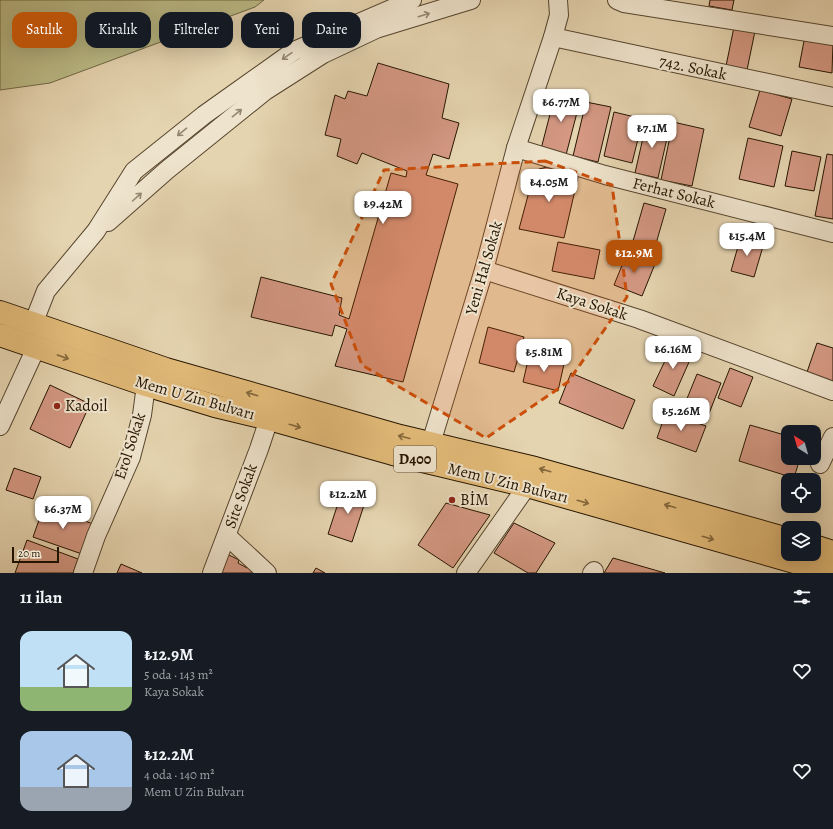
<!DOCTYPE html>
<html lang="tr">
<meta charset="utf-8">
<style>
:root{--surface:#171b24;--page:#242831;--text:#f1f3f6;--muted:#9ea1a6;--accent:#b45309}
body{margin:0;font-family:Alegreya,serif;background:var(--page);color:var(--text);height:100vh;display:flex;flex-direction:column;font-size:15px;white-space:nowrap}
*{box-sizing:border-box;margin:0}
p{font-size:13px;color:var(--muted)}
.icon{flex:none;width:22px;height:22px;fill:none;stroke:currentColor;stroke-width:2;stroke-linecap:round;stroke-linejoin:round}
.map{position:relative;height:573px;overflow:hidden}
.sheet{display:flex;flex-direction:column;background:var(--surface);flex:1}
.sheet>*{flex:none}
.guide{position:absolute;left:12px;top:12px;width:400px;height:36px;display:flex;gap:8px}
.needle{width:26px;rotate:323deg}
.buttons{position:absolute;left:781px;top:425px;display:grid;gap:8px}
.buttons a{display:grid;place-items:center;width:40px;height:40px;border-radius:8px;background:var(--surface);box-shadow:0 4px 16px #0002;font-size:20px}
.scale{position:absolute;left:12px;bottom:10px;width:47px;box-sizing:border-box;padding-left:4px;border:2px solid #261501;border-top:0;font-size:11px;line-height:14px;white-space:nowrap;color:#261501;-webkit-text-stroke:3px #eee3cc;paint-order:stroke}
.price{position:absolute;translate:-50% -34px;padding:0 9px;border-radius:8px;background:#fff;color:#222;font-size:13px;line-height:26px;filter:drop-shadow(0 1px 2px #0008)}
.price::after{content:'';position:absolute;left:50%;top:24px;width:12px;height:9px;margin-left:-6px;background:inherit;clip-path:polygon(0 0,100% 0,50% 100%)}
.price.on{background:var(--accent);color:#fff}
ul{padding:0;list-style:none}
li{display:flex;align-items:center;gap:12px;height:100px;padding:0 20px}
li span{display:grid;place-items:center;flex:none;width:112px;height:80px;border-radius:12px;color:#555}
li>.icon{margin-inline-start:auto}
span .icon{width:48px;height:48px;fill:#fffc;stroke-width:1}
li b{font-size:17px}
h2{display:flex;justify-content:space-between;align-items:center;height:48px;padding:0 20px;font-size:17px}
.pill{padding:0 14px;border-radius:12px;background:var(--surface);box-shadow:0 4px 16px #0002;font-size:14px;line-height:36px}
.pill.on{background:var(--accent);color:#fff}
.map>svg:first-child{display:block}
.green{fill:#bbbb87;stroke:#706844}
.building{fill:#d49883;stroke:#261501}
.lines{fill:none;stroke-linecap:round;stroke-linejoin:round}
.minor-casing{stroke:#56452d;stroke-width:20}
.major-casing{stroke:#261501;stroke-width:24}
.minor{stroke:#eee3cc;stroke-width:18}
.major{stroke:#e2ba78;stroke-width:22}
.oneway{stroke:#948671}
.oneway2{stroke:#84683c}
.marked{fill:#cb4f0a;fill-opacity:0.2;stroke:#cb4f0a;stroke-width:3;stroke-dasharray:8 5;stroke-linejoin:round}
.poi-dot{fill:#8f2418;stroke:#eee3cc;stroke-width:1.5}
.labels{text-anchor:middle;dominant-baseline:central;stroke-width:4;stroke-linejoin:round;paint-order:stroke}
.shield{fill:#eee3cc;stroke:#62533e;stroke-width:1}
.shield-label{font-size:15px;font-weight:bold;fill:#261501}
.street-label{font-size:16px;fill:#261501;stroke:#eee3cc}
.poi-label{font-size:16px;fill:#261501;stroke:#eee3cc;text-anchor:start}
</style>
<div class="map">
<svg width="833" height="573" viewBox="0 0 833 573">
<rect width="100%" height="100%" fill="#e5d4b0"/>
<filter id="stains"><feTurbulence type="fractalNoise" baseFrequency=".005" numOctaves="4"/><feColorMatrix values="0 0 0 0 .2 0 0 0 0 .09 0 0 0 0 .02 0 0 0 .5 -.17"/></filter>
<radialGradient id="worn" r=".72"><stop offset=".6" stop-color="#630" stop-opacity="0"/><stop offset="1" stop-color="#630" stop-opacity=".3"/></radialGradient>
<path class="green" d="M0,0h264l-9,7 -205,76 -50,7z"/>
<g class="building">
<path d="M710,0h24l-2,10 -23,-4z"/>
<path d="M734,27l21,4 -8,39 -21,-4z"/>
<path d="M805,36l28,5 -1,32 -33,-6z"/>
<path d="M378,63l71,21 -7,34 17,5 -10,36 -16,-5 -7,21 32,9 -55,198 -68,-16 12,-37 -12,-4 -3,11 -81,-19 10,-40 81,21 -3,17 10,4 42,-146 15,4 1,-6 -45,-18 -5,11 -20,-8 4,-17 -16,-4 10,-40 10,4 3,-8 19,5z"/>
<path d="M760,90l32,9 -11,37 -32,-9z"/>
<path d="M556,91l25,6 -15,58 -25,-6z"/>
<path d="M586,102l25,5 -13,55 -25,-6z"/>
<path d="M614,112l29,7 -11,44 -28,-7z"/>
<path d="M647,120l23,5 -12,53 -23,-5z"/>
<path d="M673,122l31,7 -12,57 -31,-6z"/>
<path d="M748,138l35,8 -9,41 -35,-8z"/>
<path d="M792,151l29,6 -7,34 -29,-5z"/>
<path d="M827,154l6,1v64l-18,-3z"/>
<path d="M547,167l31,10 -14,61 -45,-9 15,-56 5,-4z"/>
<path d="M644,203l22,6 -13,45 -22,-6z"/>
<path d="M741,236l23,7 -10,34 -23,-6z"/>
<path d="M558,242l42,8 -6,29 -42,-8z"/>
<path d="M627,253l28,11 -13,32 -28,-11z"/>
<path d="M488,327l36,10 -10,35 -35,-9z"/>
<path d="M817,343l16,5v36l-27,-9z"/>
<path d="M673,344l20,9 -19,43 -21,-10z"/>
<path d="M529,356l35,8 -6,27 -35,-9z"/>
<path d="M730,368l23,9 -12,30 -23,-9z"/>
<path d="M571,373l64,27 -12,29 -64,-26z"/>
<path d="M697,374l24,9 -13,33 -24,-10z"/>
<path d="M50,385l40,19 -20,44 -40,-19z"/>
<path d="M666,412l40,14 -10,26 -39,-14z"/>
<path d="M750,425l38,11v22h12l-6,20 -55,-17z"/>
<path d="M14,468l27,9 -8,22 -27,-9z"/>
<path d="M343,488l24,8 -15,46 -24,-8z"/>
<path d="M446,503l44,12 -37,53 -35,-23z"/>
<path d="M44,506l49,18 -11,30 -49,-17z"/>
<path d="M514,523l41,20 -19,30h-8l-34,-20z"/>
<path d="M27,540l51,19 -5,14h-58z"/>
<path d="M227,554l12,6 -1,3 9,5 1,-4 9,9h-36l3,-6 -3,-1z"/>
<path d="M613,558l52,15h-61z"/>
<path d="M121,564l21,9h-25z"/>
<path d="M316,568l9,5h-12z"/>
</g>
<g class="lines">
<g class="minor-casing">
<g id="minor">
<path d="M617,0l7,3 209,33"/>
<path d="M553,37l280,60"/>
<path d="M516,148l89,27 228,58"/>
<path d="M108,222l59,-52 98,-79 58,-37 53,-25 95,-29"/>
<path d="M484,270l155,49 194,72"/>
<path d="M33,324l13,-33 50,-60 38,-60 70,-56 90,-64 118,-51"/>
<path d="M0,426l36,-78"/>
<path d="M431,443l53,-173 32,-122 37,-111 6,-22 -1,-15"/>
<path d="M820,464l13,-27"/>
<path d="M227,536l40,37"/>
<path d="M83,573l13,-37 35,-79 11,-42 4,-30"/>
<path d="M212,573l47,-124 10,-30"/>
<path d="M466,573l61,-87"/>
<path d="M592,573l2,-2"/>
</g>
</g>
<g class="major-casing">
<g id="major">
<path d="M0,312l166,57 234,67 135,32 253,71"/>
<path d="M0,335l146,50 69,21 54,13 124,35 134,32 306,87"/>
<path d="M814,546l19,6"/>
</g>
</g>
<use href="#minor" class="minor"/>
<use href="#major" class="major"/>
</g>
<defs><path id="oneway-shaft" d="M-6 0H5M1.5-3L5.5 0L1.5 3" fill="none" stroke-width="1.6" stroke-linecap="round" stroke-linejoin="round"/></defs>
<g class="oneway">
<use href="#oneway-shaft" transform="translate(424 15) rotate(-17)"/>
<use href="#oneway-shaft" transform="translate(287 56) rotate(145)"/>
<use href="#oneway-shaft" transform="translate(237 113) rotate(-39)"/>
<use href="#oneway-shaft" transform="translate(182 132) rotate(141)"/>
<use href="#oneway-shaft" transform="translate(137 197) rotate(-42)"/>
</g>
<g class="oneway2">
<use href="#oneway-shaft" transform="translate(63 357) rotate(19)"/>
<use href="#oneway-shaft" transform="translate(252 394) rotate(-164)"/>
<use href="#oneway-shaft" transform="translate(295 426) rotate(16)"/>
<use href="#oneway-shaft" transform="translate(404 437) rotate(-166)"/>
<use href="#oneway-shaft" transform="translate(545 470) rotate(-164)"/>
<use href="#oneway-shaft" transform="translate(583 502) rotate(16)"/>
<use href="#oneway-shaft" transform="translate(670 506) rotate(-164)"/>
<use href="#oneway-shaft" transform="translate(708 538) rotate(16)"/>
</g>
<path class="marked" d="M545,161l67,24 15,112 -59,85 -82,56 -124,-73 -31,-81 53,-114z"/>
<g class="poi-dot">
<circle cx="57" cy="406" r="4"/>
<circle cx="452" cy="500" r="4"/>
</g>
<g class="labels">
<rect class="shield" x="394" y="446" width="42" height="26" rx="3"/>
<g class="shield-label">
<text x="415" y="459">D400</text>
</g>
<g class="street-label">
<text transform="translate(693 68) rotate(12)">742. Sokak</text>
<text transform="translate(674 193) rotate(14)">Ferhat Sokak</text>
<text transform="translate(484 268) rotate(-74)">Yeni Hal Sokak</text>
<text transform="translate(592 304) rotate(18)">Kaya Sokak</text>
<text transform="translate(195 398) rotate(16)">Mem U Zin Bulvarı</text>
<text transform="translate(130 446) rotate(-72)">Erol Sokak</text>
<text transform="translate(508 483) rotate(14)">Mem U Zin Bulvarı</text>
<text transform="translate(241 496) rotate(-70)">Site Sokak</text>
</g>
<g class="poi-label">
<text x="65" y="406">Kadoil</text>
<text x="460" y="500">BİM</text>
</g>
</g>
<rect width="100%" height="100%" filter="url(#stains)"/>
<rect width="100%" height="100%" fill="url(#worn)"/>
</svg>
<div class="buttons">
<a><svg class="needle" viewBox="-14 -14 28 28"><path d="M0-13l5 13h-10z" fill="#e53935"/><path d="M0 13l5-13h-10z" fill="#9ea1a6"/></svg></a>
<a><svg class="icon" aria-label="locate" viewBox="0 0 24 24"><circle cx="12" cy="12" r="6"/><path d="M12 2v4M12 18v4M2 12h4M18 12h4"/></svg></a>
<a><svg class="icon" aria-label="layers" viewBox="0 0 24 24"><path d="M12 4l9 5-9 5-9-5zM3 14l9 5 9-5"/></svg></a>
</div>
<div class="scale">20 m</div>
<b class="price" style="left:561px;top:123px">₺6.77M</b>
<b class="price" style="left:652px;top:149px">₺7.1M</b>
<b class="price" style="left:549px;top:203px">₺4.05M</b>
<b class="price" style="left:383px;top:225px">₺9.42M</b>
<b class="price" style="left:747px;top:257px">₺15.4M</b>
<b class="price on" style="left:634px;top:274px">₺12.9M</b>
<b class="price" style="left:673px;top:370px">₺6.16M</b>
<b class="price" style="left:544px;top:373px">₺5.81M</b>
<b class="price" style="left:681px;top:432px">₺5.26M</b>
<b class="price" style="left:348px;top:515px">₺12.2M</b>
<b class="price" style="left:63px;top:530px">₺6.37M</b>
<div class="guide">
<a class="pill on">Satılık</a>
<a class="pill">Kiralık</a>
<a class="pill">Filtreler</a>
<a class="pill">Yeni</a>
<a class="pill">Daire</a>
</div>
</div>
<section class="sheet">
<h2>11 ilan<svg class="icon" aria-label="filters" viewBox="0 0 24 24"><path d="M4 7h16M4 17h16"/><circle cx="9" cy="7" r="2"/><circle cx="15" cy="17" r="2"/></svg></h2>
<ul>
<li><span style="background:linear-gradient(#bfe0f5 70%,#8fb573 0)"><svg class="icon" aria-label="home" viewBox="0 0 24 24"><path d="M3 11l9-7 9 7M6 9v11h12V9"/></svg></span><div><b>₺12.9M</b><p>5 oda · 143 m²</p><p>Kaya Sokak</p></div><svg class="icon" aria-label="heart" viewBox="0 0 24 24"><path d="M12 20l-8-8c-3-5 5-10 8-4 3-6 11-1 8 4z"/></svg></li>
<li><span style="background:linear-gradient(#a9c7e8 70%,#9aa5b1 0)"><svg class="icon" aria-label="home" viewBox="0 0 24 24"><path d="M3 11l9-7 9 7M6 9v11h12V9"/></svg></span><div><b>₺12.2M</b><p>4 oda · 140 m²</p><p>Mem U Zin Bulvarı</p></div><svg class="icon" aria-label="heart" viewBox="0 0 24 24"><path d="M12 20l-8-8c-3-5 5-10 8-4 3-6 11-1 8 4z"/></svg></li>
</ul>
</section>
